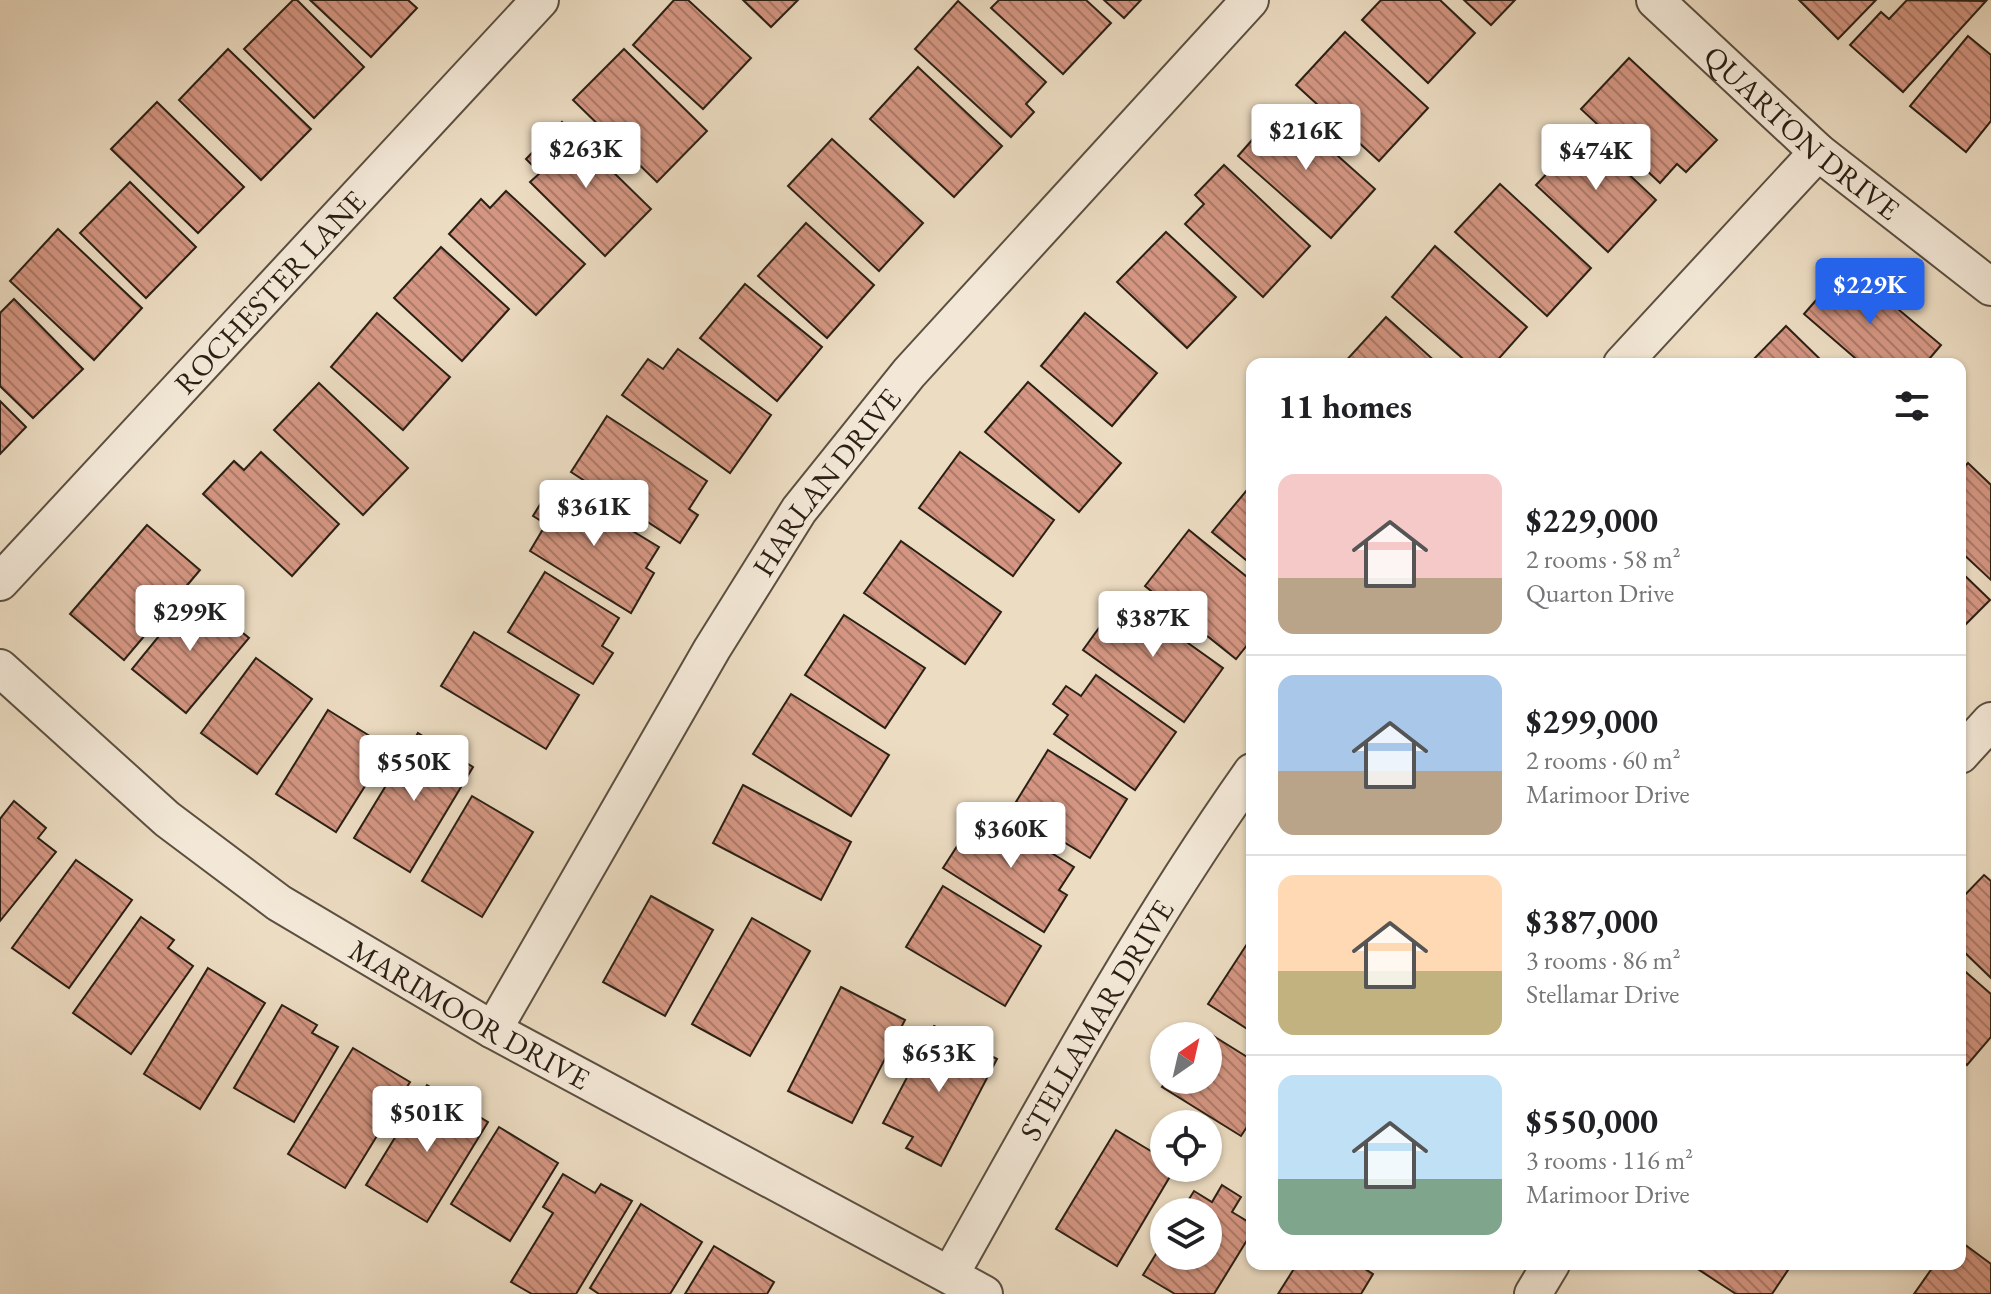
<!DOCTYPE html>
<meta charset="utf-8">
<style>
:root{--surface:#fff;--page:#f2f2f2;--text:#202124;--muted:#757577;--line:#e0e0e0;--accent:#2563eb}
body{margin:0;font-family:"EB Garamond",serif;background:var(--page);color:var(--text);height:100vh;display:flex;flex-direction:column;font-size:30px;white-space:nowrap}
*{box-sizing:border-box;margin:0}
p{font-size:26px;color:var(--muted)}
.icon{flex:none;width:44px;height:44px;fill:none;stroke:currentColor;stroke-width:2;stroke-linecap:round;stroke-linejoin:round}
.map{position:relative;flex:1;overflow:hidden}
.side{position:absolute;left:1246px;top:358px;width:720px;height:912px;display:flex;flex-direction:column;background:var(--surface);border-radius:16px;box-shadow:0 2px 6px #0004}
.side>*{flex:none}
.needle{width:52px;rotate:34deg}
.fabs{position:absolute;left:1150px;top:1022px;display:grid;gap:16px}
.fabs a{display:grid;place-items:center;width:72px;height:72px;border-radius:50%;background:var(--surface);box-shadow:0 2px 6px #0004;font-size:40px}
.price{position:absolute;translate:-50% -68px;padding:0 18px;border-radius:8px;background:#fff;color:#222;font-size:26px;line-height:52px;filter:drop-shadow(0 2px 4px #0008)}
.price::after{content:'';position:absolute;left:50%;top:48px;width:24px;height:18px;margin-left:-12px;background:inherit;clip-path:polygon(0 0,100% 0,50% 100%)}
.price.current{background:var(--accent);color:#fff}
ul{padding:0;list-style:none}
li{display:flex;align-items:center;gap:24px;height:200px;padding:0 32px}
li+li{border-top:2px solid var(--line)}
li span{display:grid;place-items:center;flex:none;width:224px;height:160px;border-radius:16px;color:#555}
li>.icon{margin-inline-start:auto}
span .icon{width:96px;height:96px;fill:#fffc;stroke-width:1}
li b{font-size:34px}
h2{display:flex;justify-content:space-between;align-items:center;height:96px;padding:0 32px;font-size:34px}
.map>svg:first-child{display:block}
.building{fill:url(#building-back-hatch);stroke:#2b2015;stroke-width:2}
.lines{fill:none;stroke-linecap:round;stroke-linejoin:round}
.minor-casing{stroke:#5b4f40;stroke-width:40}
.minor{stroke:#f3e8d7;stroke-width:36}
.labels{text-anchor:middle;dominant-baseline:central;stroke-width:6;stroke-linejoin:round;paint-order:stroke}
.street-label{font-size:30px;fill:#2b2015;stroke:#f3e8d7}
</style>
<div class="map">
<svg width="1991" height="1294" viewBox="0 0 1991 1294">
<defs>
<pattern id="building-back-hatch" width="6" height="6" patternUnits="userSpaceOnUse" patternTransform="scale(2)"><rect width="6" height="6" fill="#d49682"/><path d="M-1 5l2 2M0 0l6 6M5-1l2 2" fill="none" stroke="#ac7a69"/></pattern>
</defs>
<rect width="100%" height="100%" fill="#ecdcc2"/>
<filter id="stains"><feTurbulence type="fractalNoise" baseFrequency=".0025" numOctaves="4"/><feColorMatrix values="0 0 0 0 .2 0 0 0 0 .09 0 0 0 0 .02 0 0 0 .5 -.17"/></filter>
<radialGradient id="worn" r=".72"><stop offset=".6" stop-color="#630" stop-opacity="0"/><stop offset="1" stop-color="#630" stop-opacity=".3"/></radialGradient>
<g class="building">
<path d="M293,0h4l67,67 -50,51 -70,-69z"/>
<path d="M310,0h98l9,8 -46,49z"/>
<path d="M674,0h14l63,58 -48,51 -70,-64z"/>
<path d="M743,0h55l-27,27z"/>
<path d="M999,0h87l25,23 -48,51 -72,-66z"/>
<path d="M1104,0h37l-17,18z"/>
<path d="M1381,0h59l35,33 -47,50 -66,-63z"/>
<path d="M1464,0h51l-24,25z"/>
<path d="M1799,0h77l-38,39z"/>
<path d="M1907,0l79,1 -83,91 -53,-47 31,-33 8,7z"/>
<path d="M958,1l88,81 -20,22 8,8 -23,25 -96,-88z"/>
<path d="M1345,32l83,76 -49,53 -83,-76z"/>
<path d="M1968,36l23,19v66l-25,31 -56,-46z"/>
<path d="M228,49l83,80 -50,51 -82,-80z"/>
<path d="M624,49l83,82 -50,51 -84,-82z"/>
<path d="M1629,58l88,82 -31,32 -9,-8 -17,19 -79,-74z"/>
<path d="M918,67l84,79 -48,51 -84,-78z"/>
<path d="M157,102l87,85 -46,46 -87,-84z"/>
<path d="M1282,106l93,83 -44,49 -93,-82z"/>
<path d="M562,122l89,87 -46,47 -75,-74 10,-9 -14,-14z"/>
<path d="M1585,133l71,67 -48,52 -72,-67z"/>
<path d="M832,139l91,84 -44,48 -91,-85z"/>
<path d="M1224,165l86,81 -47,51 -78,-73 19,-20 -9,-9z"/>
<path d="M130,182l66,65 -50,51 -66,-65z"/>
<path d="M1500,184l91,84 -44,48 -92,-84z"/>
<path d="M506,191l79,73 -49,51 -87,-81 32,-35 9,9z"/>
<path d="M806,223l68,62 -47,53 -69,-62z"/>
<path d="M58,229l84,79 -48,52 -84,-79z"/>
<path d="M1166,232l70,65 -49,51 -70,-66z"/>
<path d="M1435,246l92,81 -33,37h-25l-77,-67z"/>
<path d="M441,247l68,62 -47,52 -68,-63z"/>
<path d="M1838,275l14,12 9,-9 80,67 -16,19h-63l-58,-50z"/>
<path d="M745,284l77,63 -45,54 -77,-63z"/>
<path d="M14,299l69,70 -50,49 -33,-32v-73z"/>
<path d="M377,313l73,64 -47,53 -72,-63z"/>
<path d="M1085,313l72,60 -45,53 -71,-60z"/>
<path d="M1386,317l52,47h-95z"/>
<path d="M1786,326l39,38h-76z"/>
<path d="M678,349l93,66 -41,58 -108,-78 26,-36 15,10z"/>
<path d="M1028,382l93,81 -42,49 -94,-80z"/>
<path d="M319,383l89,85 -45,47 -89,-85z"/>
<path d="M0,401l26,26 -26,27z"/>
<path d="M607,416l100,65 -18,28 9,6 -18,28 -109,-71z"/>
<path d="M261,452l78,72 -47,52 -89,-82 31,-33 10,9z"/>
<path d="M960,452l94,68 -41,56 -94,-68z"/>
<path d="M1968,463l23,22v95l-31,-29v-79z"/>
<path d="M553,483l106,64 -13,21 8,5 -23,40 -101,-62 16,-27 -13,-8z"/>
<path d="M1252,484v81l-40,-33z"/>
<path d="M147,525l53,45 -76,90 -54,-46z"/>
<path d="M1189,530l63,51v58l-16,20 -91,-73z"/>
<path d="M901,541l100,71 -36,52 -101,-71z"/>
<path d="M1960,571l30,29 -30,30z"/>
<path d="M545,572l74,46 -17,28 11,7 -20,31 -85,-52z"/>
<path d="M194,593l55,45 -63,75 -54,-44z"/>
<path d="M1122,596l101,72 -39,54 -101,-72z"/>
<path d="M844,615l81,53 -40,60 -80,-53z"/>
<path d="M474,632l105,63 -33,54 -105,-63z"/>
<path d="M256,658l56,41 -55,75 -56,-41z"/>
<path d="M1096,675l80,57 -41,58 -81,-56 14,-19 -15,-11 13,-18 15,10z"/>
<path d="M791,694l98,61 -38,61 -98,-62z"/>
<path d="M328,710l61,38 -53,84 -60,-38z"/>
<path d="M418,733l55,34 -63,105 -56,-34z"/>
<path d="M1048,750l79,49 -37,59 -79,-48z"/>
<path d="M743,785l108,57 -30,58 -108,-57z"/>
<path d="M472,796l61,36 -51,85 -60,-36z"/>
<path d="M14,801l32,27 -8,10 18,14 -56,69v-102z"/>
<path d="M981,809l93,58 -15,23 8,5 -23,37 -101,-64z"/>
<path d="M76,860l56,40 -63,88 -57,-40z"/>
<path d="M1984,875l7,6v97l-31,-30v-48z"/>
<path d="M943,886l98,60 -36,60 -99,-59z"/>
<path d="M651,896l62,34 -48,86 -62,-34z"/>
<path d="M141,917l33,23 -6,8 25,18 -62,88 -58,-41z"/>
<path d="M752,918l58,33 -60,105 -58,-32z"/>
<path d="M1247,944l5,3v85l-44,-28z"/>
<path d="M1960,967l31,27v43l-24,28 -7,-6z"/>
<path d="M208,968l57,35 -65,106 -56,-35z"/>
<path d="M841,987l64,33 -53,103 -64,-32z"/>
<path d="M282,1005l35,20 -5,8 26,14 -44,75 -60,-34z"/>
<path d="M934,1026l63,33 -56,107 -35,-18 7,-11 -30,-14z"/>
<path d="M1199,1027l53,33v59l-11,17 -79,-49 5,-7h41v-44h-14z"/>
<path d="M353,1048l57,34 -65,106 -57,-34z"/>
<path d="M427,1085l61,37 -61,100 -61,-37z"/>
<path d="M499,1127l59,36 -48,78 -59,-37z"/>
<path d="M1116,1130l48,29v9h11l-58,98 -61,-37z"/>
<path d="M563,1174l32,19 6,-9 31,17 -56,93h-44l-21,-12 42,-69 -10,-6z"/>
<path d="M1222,1185l19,12 -9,15 20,12v8l-38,62h-39l-32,-19 21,-34v15h44v-44h-27l13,-21 18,11z"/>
<path d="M641,1204l61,38 -32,52h-71l-9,-6z"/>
<path d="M1960,1241l31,23v30h-77l21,-30h25z"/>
<path d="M714,1246l60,36 -7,12h-82z"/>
<path d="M1297,1264h60l16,10 -12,20h-83z"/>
<path d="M1690,1264h102l-20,30h-36z"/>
</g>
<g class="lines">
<g class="minor-casing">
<g id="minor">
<path id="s1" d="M1655,0l163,152 173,135"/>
<path d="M1622,364l196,-212"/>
<path id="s2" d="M0,582l540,-582"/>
<path id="s3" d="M0,668l167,151 112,84 214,127 491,264"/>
<path d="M1960,755l31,-34"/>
<path id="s4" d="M493,1030l219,-381 87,-139 110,-137 341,-373"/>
<path id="s5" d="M950,1275c96,-171 189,-343 302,-503"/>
<path d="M1533,1294l18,-30"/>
</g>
</g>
<use href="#minor" class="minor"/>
</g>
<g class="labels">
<g class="street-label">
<text stroke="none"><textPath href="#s1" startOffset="198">QUARTON DRIVE</textPath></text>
<text stroke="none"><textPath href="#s2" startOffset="396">ROCHESTER LANE</textPath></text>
<text stroke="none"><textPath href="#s4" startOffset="642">HARLAN DRIVE</textPath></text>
<text stroke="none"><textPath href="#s3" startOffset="586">MARIMOOR DRIVE</textPath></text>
<text stroke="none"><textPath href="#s5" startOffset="294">STELLAMAR DRIVE</textPath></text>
</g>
</g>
<rect width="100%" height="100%" filter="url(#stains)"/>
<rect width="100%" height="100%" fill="url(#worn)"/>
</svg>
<div class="fabs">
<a><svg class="needle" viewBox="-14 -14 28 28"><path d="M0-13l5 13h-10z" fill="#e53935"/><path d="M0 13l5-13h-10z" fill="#757577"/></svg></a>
<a><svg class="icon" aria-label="locate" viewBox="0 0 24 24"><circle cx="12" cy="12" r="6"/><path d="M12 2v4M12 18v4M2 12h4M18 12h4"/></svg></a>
<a><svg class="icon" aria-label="layers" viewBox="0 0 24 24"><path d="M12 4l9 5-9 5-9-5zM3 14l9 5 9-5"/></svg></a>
</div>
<b class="price" style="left:1306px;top:172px">$216K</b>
<b class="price" style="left:586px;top:190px">$263K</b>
<b class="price" style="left:1596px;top:192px">$474K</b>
<b class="price current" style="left:1870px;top:326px">$229K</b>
<b class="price" style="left:594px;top:548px">$361K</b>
<b class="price" style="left:190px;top:653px">$299K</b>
<b class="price" style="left:1153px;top:659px">$387K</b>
<b class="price" style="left:414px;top:803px">$550K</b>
<b class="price" style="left:1011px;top:870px">$360K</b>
<b class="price" style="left:939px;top:1094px">$653K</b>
<b class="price" style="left:427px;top:1154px">$501K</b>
<section class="side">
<h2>11 homes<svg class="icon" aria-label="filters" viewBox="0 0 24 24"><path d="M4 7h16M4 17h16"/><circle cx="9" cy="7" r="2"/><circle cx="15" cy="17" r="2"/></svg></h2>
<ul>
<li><span style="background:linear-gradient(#f6c9c9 65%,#b9a48a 0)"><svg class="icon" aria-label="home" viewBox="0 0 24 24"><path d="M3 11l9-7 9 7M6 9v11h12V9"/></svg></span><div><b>$229,000</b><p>2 rooms · 58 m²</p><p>Quarton Drive</p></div></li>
<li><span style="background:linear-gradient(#a9c7e8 60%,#b9a48a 0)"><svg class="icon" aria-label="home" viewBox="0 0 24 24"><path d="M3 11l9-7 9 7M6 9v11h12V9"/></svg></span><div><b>$299,000</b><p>2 rooms · 60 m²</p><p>Marimoor Drive</p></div></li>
<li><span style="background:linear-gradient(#ffd9b3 60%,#c2b280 0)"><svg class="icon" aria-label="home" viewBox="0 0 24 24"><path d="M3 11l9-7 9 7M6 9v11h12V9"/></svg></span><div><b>$387,000</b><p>3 rooms · 86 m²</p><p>Stellamar Drive</p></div></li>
<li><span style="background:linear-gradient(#bfe0f5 65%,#7fa58c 0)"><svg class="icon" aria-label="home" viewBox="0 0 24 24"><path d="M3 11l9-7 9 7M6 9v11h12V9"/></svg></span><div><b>$550,000</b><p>3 rooms · 116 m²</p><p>Marimoor Drive</p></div></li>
</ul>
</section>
</div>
